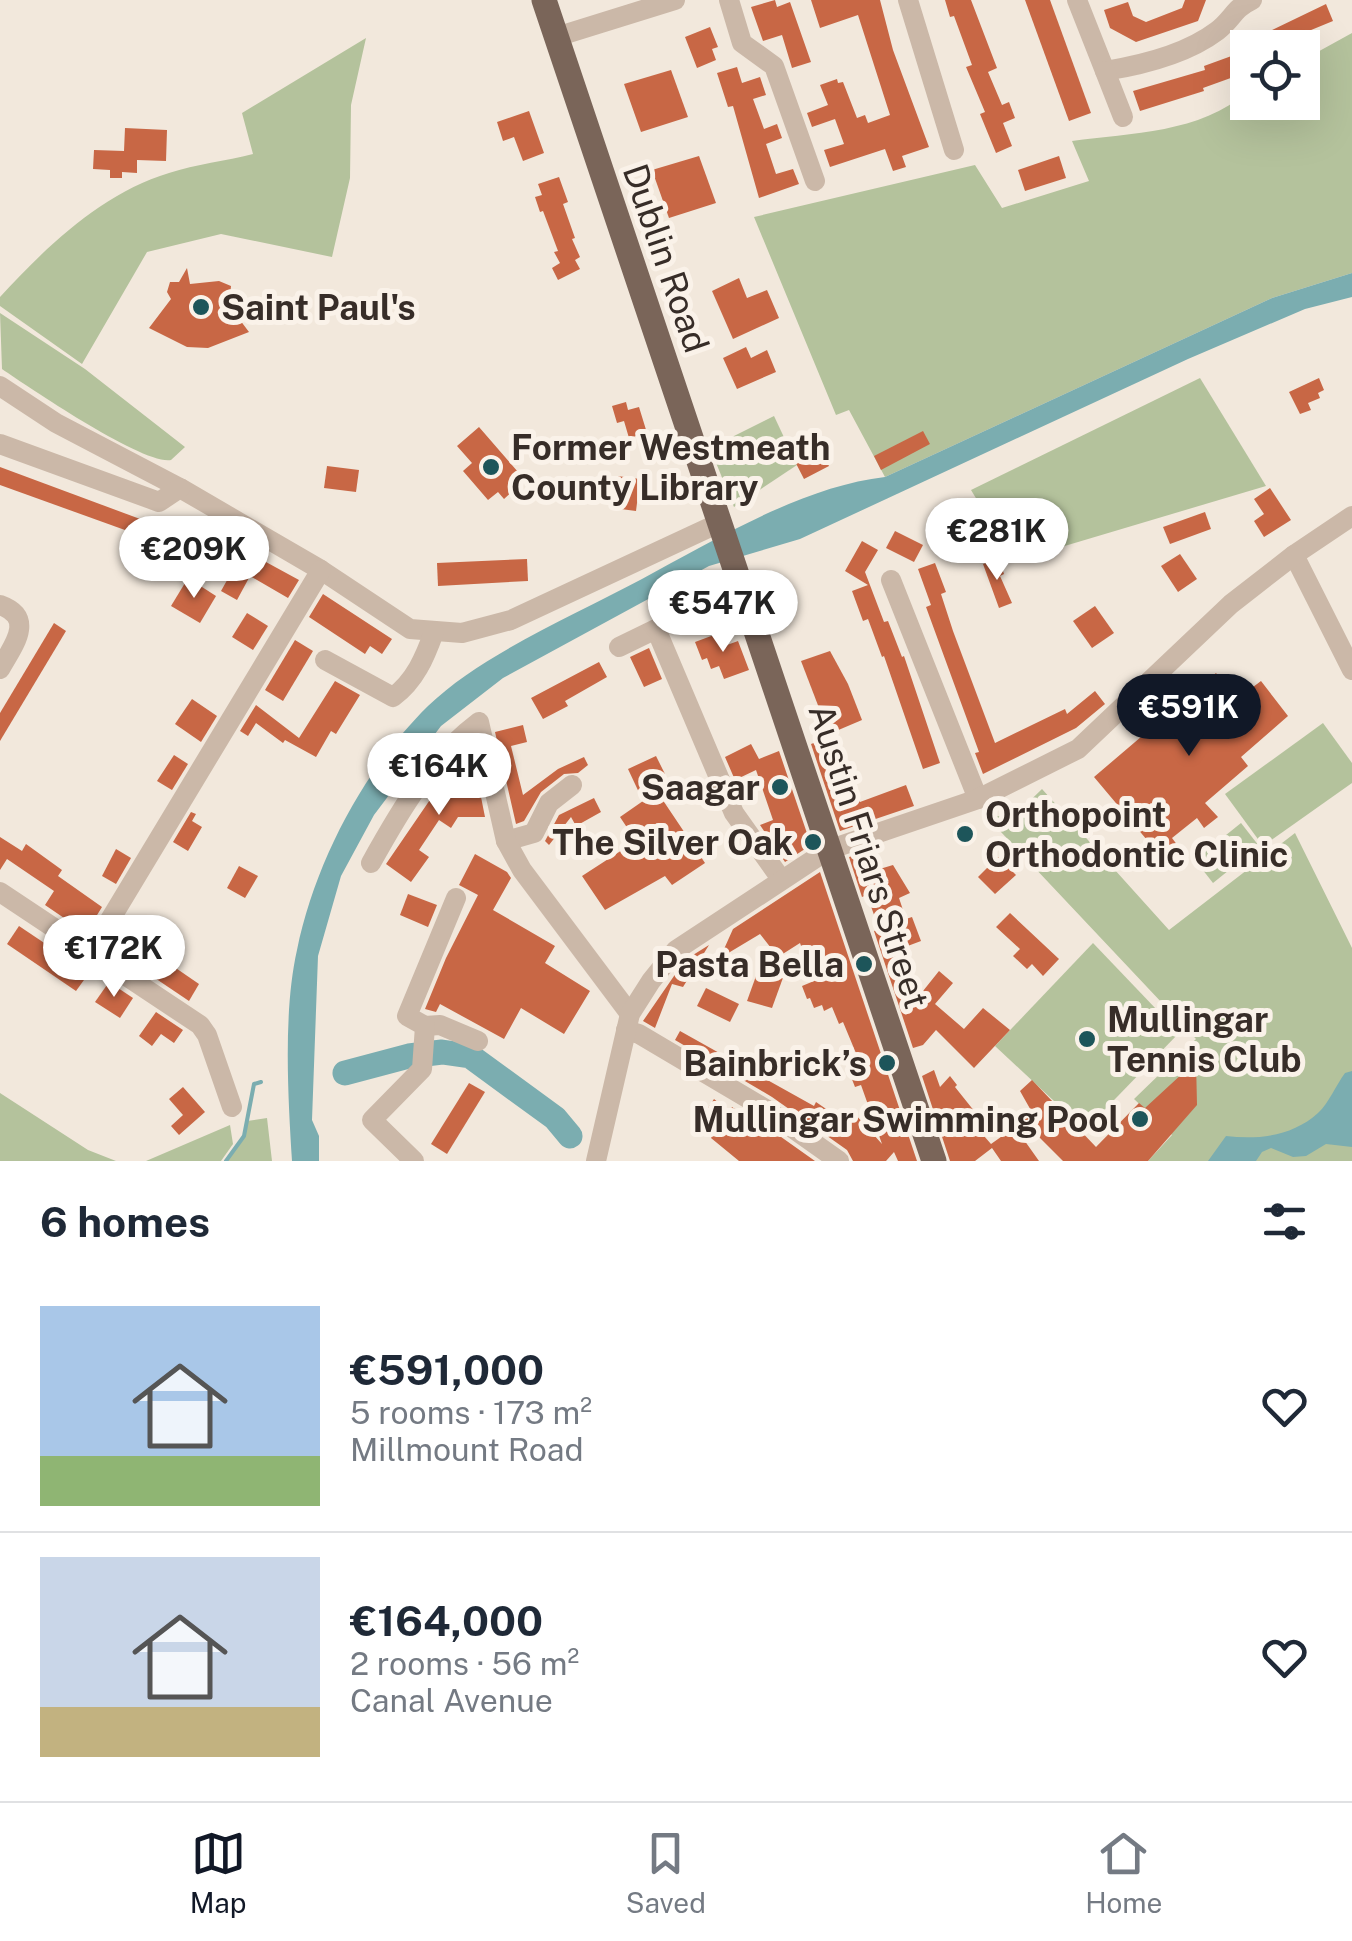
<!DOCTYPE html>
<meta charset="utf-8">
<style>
:root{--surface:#fff;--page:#f6f6f7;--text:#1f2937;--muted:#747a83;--line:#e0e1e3;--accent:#111827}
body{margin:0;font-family:"Public Sans",sans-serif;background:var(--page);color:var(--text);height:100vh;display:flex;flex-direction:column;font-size:38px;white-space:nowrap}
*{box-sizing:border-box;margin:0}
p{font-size:32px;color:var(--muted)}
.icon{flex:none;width:55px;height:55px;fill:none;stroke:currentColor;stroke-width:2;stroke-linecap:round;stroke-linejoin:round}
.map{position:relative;height:1161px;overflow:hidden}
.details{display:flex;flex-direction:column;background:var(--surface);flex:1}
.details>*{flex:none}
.buttons{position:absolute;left:1230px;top:30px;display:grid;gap:20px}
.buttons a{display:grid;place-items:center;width:90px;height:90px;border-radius:0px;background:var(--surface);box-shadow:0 10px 40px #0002;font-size:50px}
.price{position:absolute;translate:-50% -85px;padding:0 22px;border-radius:35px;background:#fff;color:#222;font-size:32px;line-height:65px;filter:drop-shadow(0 2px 5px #0008)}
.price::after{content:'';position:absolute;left:50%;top:60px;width:30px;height:22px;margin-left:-15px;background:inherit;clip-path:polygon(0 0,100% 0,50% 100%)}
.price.active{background:var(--accent);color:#fff}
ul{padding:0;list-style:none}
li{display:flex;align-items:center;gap:30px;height:250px;padding:0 40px}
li+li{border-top:2px solid var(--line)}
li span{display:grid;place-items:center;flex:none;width:280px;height:200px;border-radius:0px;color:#555}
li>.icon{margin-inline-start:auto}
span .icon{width:120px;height:120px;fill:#fffc;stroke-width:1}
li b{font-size:42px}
h2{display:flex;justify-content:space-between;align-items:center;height:120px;padding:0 40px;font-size:42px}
.dock{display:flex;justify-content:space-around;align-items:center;height:140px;border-top:2px solid var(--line);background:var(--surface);font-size:28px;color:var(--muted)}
.dock a{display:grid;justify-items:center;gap:5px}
.dock .active{color:var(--accent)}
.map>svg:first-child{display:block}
.green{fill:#b4c29c}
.water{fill:#7badb0}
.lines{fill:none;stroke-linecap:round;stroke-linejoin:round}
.stream{stroke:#7badb0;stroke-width:4}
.river{stroke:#7badb0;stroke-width:25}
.building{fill:#c86745}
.minor{stroke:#cbb8a8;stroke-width:20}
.major{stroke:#7a6559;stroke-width:25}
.poi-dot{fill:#1d555a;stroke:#faf2e9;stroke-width:4}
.labels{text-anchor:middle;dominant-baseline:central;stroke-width:10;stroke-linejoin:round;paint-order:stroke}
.street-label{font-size:35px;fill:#372d28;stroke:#faf2e9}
.poi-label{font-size:35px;font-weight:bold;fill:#372d28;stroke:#faf2e9;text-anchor:end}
</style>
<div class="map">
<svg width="1352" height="1161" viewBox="0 0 1352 1161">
<rect width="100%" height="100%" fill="#f2e8dc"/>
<g class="green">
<path d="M1352,33v240l-80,25 -387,179 -36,-67 -13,5 -82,-198 221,-52 27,43 87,-27 -17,-40c59,-8 129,-8 175,-49l1,10h54l1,-42z"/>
<path d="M366,38l-15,67 -1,73 -18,79 -111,-23 -74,18 -65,112 -82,-58v-9c46,-50 102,-104 169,-124 27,-9 57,-12 84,-19l-11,-41z"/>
<path d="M0,313l85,56 100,78 -14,13c-28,5 -141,-72 -169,-91z"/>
<path d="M1200,378l66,108 -252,75 -43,-71z"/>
<path d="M774,416l23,49 -63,42 -24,-59z"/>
<path d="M1323,723l29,40v20l-89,63 -38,-52z"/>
<path d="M1042,789l127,141 126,-97 57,115v213h-204l24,-26 -38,-36 62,-60 -212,-225 28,4z"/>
<path d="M1241,823l18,23 -46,37 -18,-23z"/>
<path d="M1093,943l86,90 -94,97 -90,-84z"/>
<path d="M0,1093l88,57 28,11h-116z"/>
<path d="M267,1118l5,43h-46l18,-25 3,-15z"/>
<path d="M230,1125l3,19 -12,17h-75z"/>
</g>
<g class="water">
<path d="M1352,273v24l-47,12 -117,50 -388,180 -91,27 -206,112 -62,48 -67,89 -33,61 -23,80 -6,164 7,16v25h-27c-4,-64 -9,-149 5,-211 18,-88 67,-181 131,-244 54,-52 147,-91 214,-127 72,-39 162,-93 243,-102l387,-179z"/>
<path d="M1352,1071v76l-26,-3 -20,12 -13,1 -22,-9 -9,4 -6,9h-48l18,-25c32,4 67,0 92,-23 11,-10 18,-28 27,-40z"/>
</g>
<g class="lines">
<path class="stream" d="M226,1161l18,-25 10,-52 7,-2"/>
<path class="river" d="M345,1073l64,-17 33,-4 28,4 85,62 15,18"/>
</g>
<g class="building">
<path d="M775,0l2,7 13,-5 21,60 -19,6 -10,-33 -19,6 -12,-34z"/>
<path d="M811,0h69l13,50 36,97 -27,9 4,11 -13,4 -8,-22 -55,18 -6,-17 20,-6 -9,-25 -23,8 -5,-14 21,-8 -8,-20 17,-6 1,4 5,-1 14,36 8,-3 3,8 22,-8 -32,-100 -38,13z"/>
<path d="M945,0h26l26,68 -9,4 14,33 7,-3 6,16 -12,5 9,23 -16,7 -16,-39 5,-2 -19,-45 6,-2 -18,-49 -4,1z"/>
<path d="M1025,0h25l41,113 -22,8z"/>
<path d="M1185,0h21l-8,21 -62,21 -26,-14 -6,-18 24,-8 5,14 13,6 36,-14z"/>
<path d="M1326,4l7,17 -34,14 2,5 -18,8h-36l21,-10 -2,-5z"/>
<path d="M710,27l8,20 -6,2 4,11 -19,8 -12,-31z"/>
<path d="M1248,50v15l-11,4 2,6 -36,13 1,3 -64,20 -7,-20 72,-21 -1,-4z"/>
<path d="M737,67l5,16 18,-6 6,18 -13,4 11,30 13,-5 5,14 -16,6 10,30 17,-5 6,15 -40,14 -26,-92 -5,1 -11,-34z"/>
<path d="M671,70l17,47 -47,15 -17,-48z"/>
<path d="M529,111l15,42 -21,8 -9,-24 -11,4 -6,-19z"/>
<path d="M125,128l42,2 -1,31 -29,-1v13l-15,-1v6h-12v-8l-17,-1 1,-19 30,1z"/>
<path d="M699,156l17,47 -47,15 -17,-48z"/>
<path d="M1059,156l7,22 -41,13 -7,-21z"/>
<path d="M559,177l9,25 -5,2 12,34 -3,1 8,18 -5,3 5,9 -22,11 -6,-12 8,-5 -6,-11 4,-1 -15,-40 -3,1 -5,-15 7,-2 -4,-11z"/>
<path d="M187,268l3,16 29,-3 12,5 -1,10 14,20 -4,4 9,12 -41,16 -21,-1 -38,-19 22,-29 -4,-7 3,-10h9z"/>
<path d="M739,278l8,20 20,-8 12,28 -46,21 -21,-48z"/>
<path d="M746,347l5,11 16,-8 9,22 -39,17 -14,-31z"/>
<path d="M1319,378l5,12 -6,3 2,5 -12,5 3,7 -11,4 -11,-22z"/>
<path d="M626,402l2,8 11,-3 8,26 -18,5 -5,-17 -7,2 -5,-17z"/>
<path d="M479,427l46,53 -21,19 -6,-7 -10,8 -25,-29 9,-8 -15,-17z"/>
<path d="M923,431l7,13 -49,26 -7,-14z"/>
<path d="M798,440l6,10 14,-7 11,23 -25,13 -17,-33z"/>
<path d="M327,466l32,4 -3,22 -32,-4z"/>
<path d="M0,467l167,62 -6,14 -161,-58z"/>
<path d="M617,476l23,3 -4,32 -23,-3z"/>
<path d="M1270,488l21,32 -27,17 -10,-16 10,-7 -10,-15z"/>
<path d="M1205,512l6,17 -41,15 -7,-17z"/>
<path d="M183,518l29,19 -23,36 -14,-10 12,-18 -15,-10z"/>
<path d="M895,531l28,14 -9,17 -28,-14z"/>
<path d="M862,541l16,9 -13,22 19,50 4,-1 14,36 2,-1 36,107 -17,6 -39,-113 -2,1 -14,-38 -5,2 -11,-30 16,-6 -23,-14z"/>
<path d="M244,550l55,30 -11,18 -38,-22 -13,24 -16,-9z"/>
<path d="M1180,554l17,25 -19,13 -17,-26z"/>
<path d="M527,559l1,22 -90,5 -1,-23z"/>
<path d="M999,559l5,15 -4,2 12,27 -13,5 -16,-44z"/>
<path d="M935,563l11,29 -5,2 12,37 42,112 70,-34 2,5 28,-23 10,13 -29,24 -93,46 -8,-21 4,-1 -53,-145 5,-2 -13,-36z"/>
<path d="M188,578l28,18 -16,27 -29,-17z"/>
<path d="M323,594l69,45 -10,15 -12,-8 -5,8 -56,-37z"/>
<path d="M1095,606l19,27 -22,15 -19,-27z"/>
<path d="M247,613l21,13 -15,24 -21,-13z"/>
<path d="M54,623l12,8 -66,110v-28z"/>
<path d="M722,632l5,13 11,-4 11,29 -25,9 -5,-13 -8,3 -4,-11 -5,2 -7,-18z"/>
<path d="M295,640l18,11 -30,50 -18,-11z"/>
<path d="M649,648l13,31 -18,8 -14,-30z"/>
<path d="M830,651l18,33 14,36 -33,14 -28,-73z"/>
<path d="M599,662l8,15 -42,24 3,5 -25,13 -12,-21z"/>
<path d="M1216,673l13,17 10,-12 10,12 12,-9 27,35 -47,41 7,9 -43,37 13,14 -14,11 -7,-10 -25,20 6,8 -15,13 -69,-82z"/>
<path d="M335,681l25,14 -24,39 -5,-3 -15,26 -31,-17 -2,3 -27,-20 -8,13 -8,-5 16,-26 43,33z"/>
<path d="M192,699l25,17 -16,26 -26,-18z"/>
<path d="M523,725l4,17 -16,4 12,49 35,-26 26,-12 4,8 -10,8 -14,1 -23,18 -17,29 -8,3 -21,-92z"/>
<path d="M836,735l24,67 46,-17 8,21 -74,25 -29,-87z"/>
<path d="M751,744l8,15 20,-8 32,94 -26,17 -25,-37 13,-5 -17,-50 -21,10 -10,-23z"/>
<path d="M471,747l14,70h-27l-7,11 -12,-8 -20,30 10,7 -18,25 -25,-18 50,-73 -2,-2 6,-9 28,17 -10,-38z"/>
<path d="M174,755l14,9 -16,26 -15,-9z"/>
<path d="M656,756l9,18 -15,7 55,82 -33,22 -7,-9 -60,34 -23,-34 54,-35 -16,-24 23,-16 -15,-32z"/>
<path d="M594,798l7,14 -25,14 -5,-9 -22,28 -4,-4 14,-26z"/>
<path d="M191,812l5,2 -4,7 10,6 -14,24 -15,-9z"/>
<path d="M0,837l22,14 4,-7 36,26 -4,6 44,31 -16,26 -41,-28 9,-14 -47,-32 -7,11z"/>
<path d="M116,849l15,9 -15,26 -14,-8z"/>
<path d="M866,852l7,19 20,-6 17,28 -11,5 7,21 6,-2 9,24 -24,9 18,51 24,-30 14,12 -18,21 29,25 19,-21 27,22 -36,38 -38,-38 -13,15 -10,3 -39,-117 5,-2 -12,-34 -5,2 -13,-40z"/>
<path d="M475,854l32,18 4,6 -18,32 62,36 -10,17 45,28 -26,43 -43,-26 -17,31 -64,-35 -4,8 -11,-3 21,-51 32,-63 -19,-10z"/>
<path d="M998,857l18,18 -21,19 -17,-17z"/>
<path d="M239,866l19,10 -13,22 -18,-10z"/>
<path d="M820,872l2,6 95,283h-19l-4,-9 -8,9h-33l-6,-11 -75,-53 -97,-57 5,-9 134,75 2,-4 29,20 10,-8 27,30 -21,-59 -6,2 -9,-23 12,-6 -15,-36 -4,2 -7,-17 -8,4 -2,-6 -8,3 -4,-10 -3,1 -5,-13 12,-5 -14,-38 -22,14 -18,-23 -40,24 13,-29z"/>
<path d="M408,894l29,11 -9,22 -28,-12z"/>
<path d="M1010,913l49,46 -16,17 -11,-12 -5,5 -14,-13 7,-7 -24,-22z"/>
<path d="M19,926l70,47 -13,18 -69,-47z"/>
<path d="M709,945l-26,42 -11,-3 -17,44 -12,-7 42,-61z"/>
<path d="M148,949l51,35 -10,17 -52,-35z"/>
<path d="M760,965l24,10 -12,33 -25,-7z"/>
<path d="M109,982l24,16 -13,20 -25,-16z"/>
<path d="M706,988l33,16 -9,18 -33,-16z"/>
<path d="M156,1012l27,18 -9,13 -13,-9 -9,12 -13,-10z"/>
<path d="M1196,1061l1,44 -49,56h-85l-40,-40 10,-7 -13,-23 12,-11 64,67 43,-44 6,5z"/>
<path d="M934,1070l6,17 10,-11 7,9 -2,2 28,35 -6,6 14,16 24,-17 24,34h-38l-9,-13 -17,13h-25l-28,-85z"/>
<path d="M469,1083l16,9 -38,62 -16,-10z"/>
<path d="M183,1087l22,25 -26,23 -8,-9 12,-11 -14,-16z"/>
<path d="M714,1099l16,13 2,-5 33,24 2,-4 48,34h-76l-28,-23 8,-12 -15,-12z"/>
</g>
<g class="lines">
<g class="minor">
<path d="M729,0l13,43 32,23 41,115"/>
<path d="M908,0l46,150"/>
<path d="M1077,0l28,71c37,-6 83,-18 112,-40 16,-12 16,-22 35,-31"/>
<path d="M556,37l119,-37"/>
<path d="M1105,71l18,46"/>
<path d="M0,386l56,37 124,65 141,82 89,59 52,4 49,-13 208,-97"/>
<path d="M0,444l159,58 21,-14"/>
<path d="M1294,555l58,115"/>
<path d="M891,580l87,219"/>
<path d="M0,605c36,13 13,41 0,64"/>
<path d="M619,647l37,-18 78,184 47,66"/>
<path d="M325,660l68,37c22,-16 32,-40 41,-65"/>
<path d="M506,841l28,-8 15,-30 23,-18"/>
<path d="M371,863c30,-54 59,-104 108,-141l27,119 16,29 108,144"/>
<path d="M0,892l200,133 7,10 25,72"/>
<path d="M90,953l231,-383"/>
<path d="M425,1026l15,-1 38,16"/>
<path d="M626,1030l13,4 125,74 75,53"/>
<path d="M414,1161l-42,-41 50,-51 3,-43 -18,-10 49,-118"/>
<path d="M596,1161l34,-147 21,-33 25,-31 152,-100 150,-51 100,-50 153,-145 63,-49 58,-39"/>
</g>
<path class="major" d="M544,0l390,1161"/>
</g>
<g class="poi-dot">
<circle cx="201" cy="307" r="10"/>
<circle cx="491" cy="467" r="10"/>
<circle cx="780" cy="787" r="10"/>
<circle cx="965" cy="834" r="10"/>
<circle cx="813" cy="842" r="10"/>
<circle cx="864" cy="964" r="10"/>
<circle cx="1087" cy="1039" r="10"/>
<circle cx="887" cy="1063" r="10"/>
<circle cx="1140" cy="1119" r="10"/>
</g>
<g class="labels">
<g class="street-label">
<text transform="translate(666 258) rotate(71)">Dublin Road</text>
<text transform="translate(869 856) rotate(72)">Austin Friars Street</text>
</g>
<g class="poi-label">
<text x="221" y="307" text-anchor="start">Saint Paul's</text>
<text x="511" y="447" text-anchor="start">Former Westmeath<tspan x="511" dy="40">County Library</tspan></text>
<text x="760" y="787">Saagar</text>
<text x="985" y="814" text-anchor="start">Orthopoint<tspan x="985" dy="40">Orthodontic Clinic</tspan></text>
<text x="793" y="842">The Silver Oak</text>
<text x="844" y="964">Pasta Bella</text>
<text x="1107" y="1019" text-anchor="start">Mullingar<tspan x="1107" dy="40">Tennis Club</tspan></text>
<text x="867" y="1063">Bainbrick’s</text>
<text x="1120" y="1119">Mullingar Swimming Pool</text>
</g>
</g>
</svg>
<div class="buttons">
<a><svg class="icon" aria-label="locate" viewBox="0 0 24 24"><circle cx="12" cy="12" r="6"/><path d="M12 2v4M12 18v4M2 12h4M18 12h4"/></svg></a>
</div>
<b class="price" style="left:997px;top:583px">€281K</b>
<b class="price" style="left:194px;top:601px">€209K</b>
<b class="price" style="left:723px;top:655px">€547K</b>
<b class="price active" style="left:1189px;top:759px">€591K</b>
<b class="price" style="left:439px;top:818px">€164K</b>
<b class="price" style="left:114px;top:1000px">€172K</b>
</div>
<section class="details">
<h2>6 homes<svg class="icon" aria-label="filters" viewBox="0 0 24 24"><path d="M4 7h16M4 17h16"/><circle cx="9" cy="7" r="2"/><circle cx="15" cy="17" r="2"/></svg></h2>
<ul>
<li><span style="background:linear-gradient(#a9c7e8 75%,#8fb573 0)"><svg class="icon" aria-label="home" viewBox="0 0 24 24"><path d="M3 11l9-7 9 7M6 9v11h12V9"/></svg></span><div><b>€591,000</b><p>5 rooms · 173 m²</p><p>Millmount Road</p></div><svg class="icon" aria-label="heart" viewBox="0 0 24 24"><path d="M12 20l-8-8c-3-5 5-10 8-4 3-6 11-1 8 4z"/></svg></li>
<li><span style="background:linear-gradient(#c9d6e8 75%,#c2b280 0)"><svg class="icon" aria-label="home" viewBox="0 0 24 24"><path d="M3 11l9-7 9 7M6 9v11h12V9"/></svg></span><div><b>€164,000</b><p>2 rooms · 56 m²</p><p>Canal Avenue</p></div><svg class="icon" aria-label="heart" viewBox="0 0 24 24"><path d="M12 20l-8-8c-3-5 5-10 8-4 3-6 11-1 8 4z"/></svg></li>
</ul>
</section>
<nav class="dock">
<a class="active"><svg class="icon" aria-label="map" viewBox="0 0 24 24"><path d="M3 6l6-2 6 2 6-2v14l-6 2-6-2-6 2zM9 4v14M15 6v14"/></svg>Map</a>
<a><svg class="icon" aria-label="saved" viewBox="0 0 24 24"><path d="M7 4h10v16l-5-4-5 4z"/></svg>Saved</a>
<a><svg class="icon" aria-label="home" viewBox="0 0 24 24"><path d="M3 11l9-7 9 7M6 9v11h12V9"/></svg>Home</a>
</nav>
